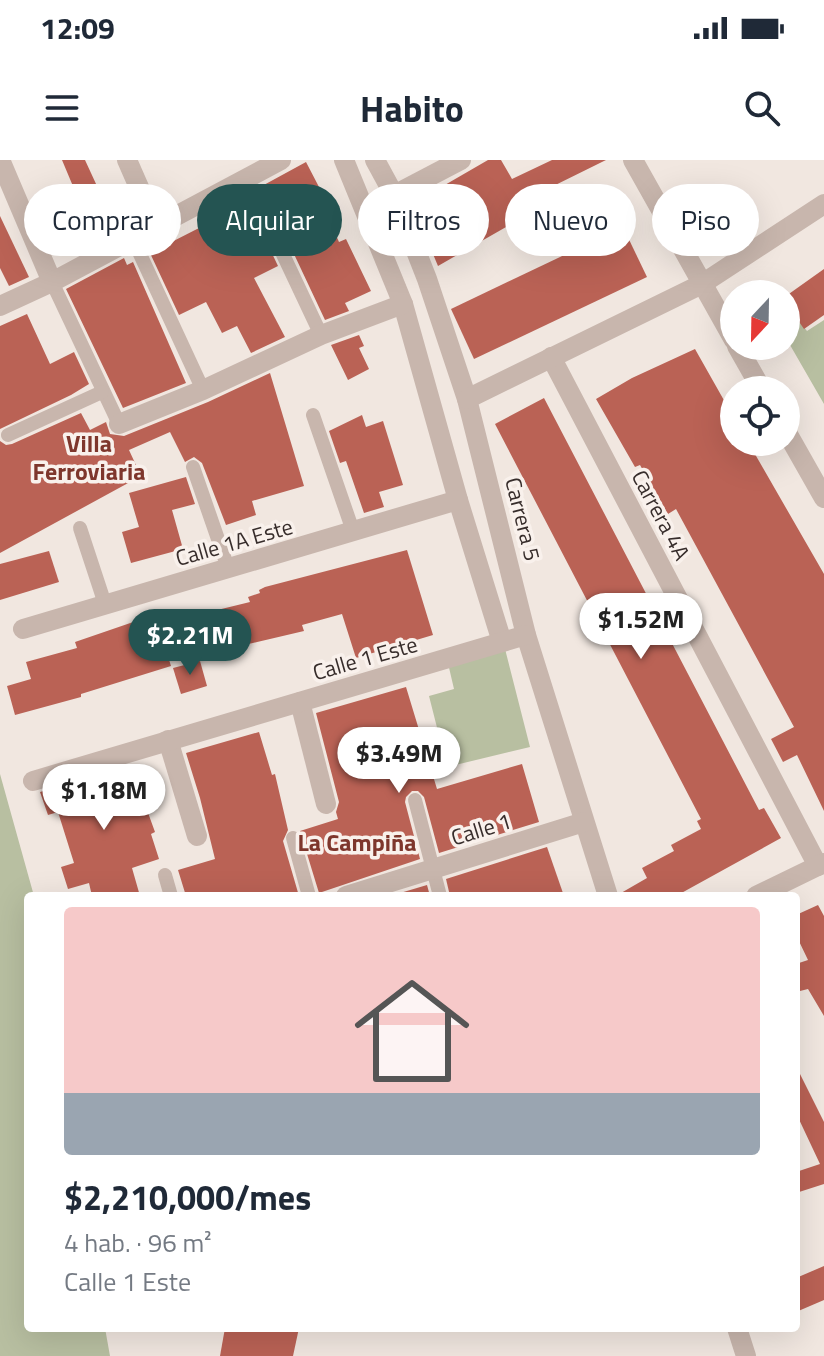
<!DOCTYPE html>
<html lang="es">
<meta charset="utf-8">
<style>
:root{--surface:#fff;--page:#f6f6f7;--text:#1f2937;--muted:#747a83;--line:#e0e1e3;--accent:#245452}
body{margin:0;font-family:"Titillium Web",sans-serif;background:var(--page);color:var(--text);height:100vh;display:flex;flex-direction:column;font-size:30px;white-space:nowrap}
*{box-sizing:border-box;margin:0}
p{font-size:26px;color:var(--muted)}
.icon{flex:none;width:44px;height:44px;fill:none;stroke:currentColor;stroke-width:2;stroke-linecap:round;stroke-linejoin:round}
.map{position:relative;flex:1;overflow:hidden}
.sheet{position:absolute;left:24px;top:732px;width:776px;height:440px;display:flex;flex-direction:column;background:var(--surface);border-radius:8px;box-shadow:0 8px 32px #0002}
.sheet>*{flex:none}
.top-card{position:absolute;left:24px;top:24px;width:776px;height:72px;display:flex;gap:16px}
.needle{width:52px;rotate:202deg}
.controls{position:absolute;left:720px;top:120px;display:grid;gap:16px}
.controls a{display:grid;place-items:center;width:80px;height:80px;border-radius:50%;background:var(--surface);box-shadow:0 8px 32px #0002;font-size:40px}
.price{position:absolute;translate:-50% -68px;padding:0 18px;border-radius:28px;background:#fff;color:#222;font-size:26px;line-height:52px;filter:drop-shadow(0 2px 4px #0008)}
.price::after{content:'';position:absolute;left:50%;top:48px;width:24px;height:18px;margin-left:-12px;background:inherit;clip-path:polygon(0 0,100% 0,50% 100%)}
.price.on{background:var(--accent);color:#fff}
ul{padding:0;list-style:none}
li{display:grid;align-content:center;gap:16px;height:424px;padding:0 40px}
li+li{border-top:2px solid var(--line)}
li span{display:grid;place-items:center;height:248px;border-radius:8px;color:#555}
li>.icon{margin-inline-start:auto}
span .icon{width:144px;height:144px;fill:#fffc;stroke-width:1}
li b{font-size:34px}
.chip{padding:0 28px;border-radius:36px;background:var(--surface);box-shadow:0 8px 32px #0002;font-size:28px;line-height:72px}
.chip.on{background:var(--accent);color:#fff}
.status{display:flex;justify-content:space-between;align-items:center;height:56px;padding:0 40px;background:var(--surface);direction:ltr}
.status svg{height:22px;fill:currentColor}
header{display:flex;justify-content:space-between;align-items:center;height:104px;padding:0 40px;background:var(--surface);font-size:36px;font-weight:700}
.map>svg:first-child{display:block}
.green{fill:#b8bfa1}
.building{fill:#ba6255}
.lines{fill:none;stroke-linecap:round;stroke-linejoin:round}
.lane{stroke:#c8b6ad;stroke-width:14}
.street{stroke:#c8b6ad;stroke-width:20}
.labels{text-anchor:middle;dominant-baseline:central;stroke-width:7;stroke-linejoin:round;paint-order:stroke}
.street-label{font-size:22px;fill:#372d2b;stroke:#f9f1ec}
.neighbourhood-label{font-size:24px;font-weight:bold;fill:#7e362c;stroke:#f9f1ec}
</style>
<div class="status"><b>12:09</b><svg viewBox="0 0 49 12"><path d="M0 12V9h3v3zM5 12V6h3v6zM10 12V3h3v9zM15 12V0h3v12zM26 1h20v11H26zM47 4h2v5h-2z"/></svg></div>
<header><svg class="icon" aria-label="menu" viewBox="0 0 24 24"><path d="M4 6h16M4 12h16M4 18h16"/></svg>Habito<svg class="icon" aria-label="search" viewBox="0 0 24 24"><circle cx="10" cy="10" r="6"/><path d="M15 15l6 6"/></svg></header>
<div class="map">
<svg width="824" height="1196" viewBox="0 0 824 1196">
<rect width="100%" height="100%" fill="#f1e7e0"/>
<g class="green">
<path d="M786,145l21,26 17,-11v84l-38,-66z"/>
<path d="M504,485l26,102 -83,20 -18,-71 25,-7 -7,-30z"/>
<path d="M0,614l34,122h-6v432h77l5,28h-110z"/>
</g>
<g class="building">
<path d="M62,0h23l29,63 -6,3 4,9 -35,19 -13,-27 -17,9 -11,-25 39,-20z"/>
<path d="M488,0h13l11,19 40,-19h54l-81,40 7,12 -94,54 -26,-62z"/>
<path d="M306,2l13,25 -4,2 24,53 7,-3 25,52 -26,12 4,8 -24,9 -63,-134z"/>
<path d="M248,43l30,63 -24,12 31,59 -34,16 -14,-27 -15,7 -16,-31 -27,13 -29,-62z"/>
<path d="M0,56l29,61 -20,9 -9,-18z"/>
<path d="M623,67l24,50 -173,82 -23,-50z"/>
<path d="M124,98l3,7 6,-3 53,121 -63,25 -57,-119z"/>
<path d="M824,109v46l-20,14 -18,-26v-7z"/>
<path d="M27,154l23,50 24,-12 15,32 -18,11 -71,34v-103z"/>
<path d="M359,175l5,11 -5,2 10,21 -21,11 -17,-35z"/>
<path d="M695,189l39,69v24h14l76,132v237l-27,-56 -14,7 -12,-23 23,-12 -118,-218 -8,5 -28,-49 -5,2 -39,-68 36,-21z"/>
<path d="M270,213l34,113 -52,15 4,14 -30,10 -24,-62 -8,-6 -9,5 -15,-30 -41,18 12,26 -141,77v-112l6,4 6,-1 69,-31 9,17 16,-8 4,12 14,2 84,-34z"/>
<path d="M544,238l215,412 5,-2 17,30 -105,58h-55v-3l26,-15 -5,-10 32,-17 -3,-6 30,-16 -4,-8 4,-2 -206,-395z"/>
<path d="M362,255l4,12 17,-6 20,64 -24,7 5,15 -20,6 -18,-52 -6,2 -11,-32z"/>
<path d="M186,317l9,27 -23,6 11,39 -52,14 -9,-31 17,-5 -10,-34z"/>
<path d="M407,390l26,85 -77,23 -14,-44 -40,11 2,6 -94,22 -9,-39 49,-12 -2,-5 12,-4 -1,-3 6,-3z"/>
<path d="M49,391l10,31 -59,18v-36z"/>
<path d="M142,459l1,4 13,-4 15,47 -90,28v3l-66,18 -8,-29 24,-7 -5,-17 51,-14 -2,-6z"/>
<path d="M200,501l7,25 -26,8 -8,-26z"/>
<path d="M406,527l31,102 85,-25 17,58 -100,31 -15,-56 -6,-6h-6l-6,6 -1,5 15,57 -101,34 -19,-62 38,-12 -2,-7 3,-10 -23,-89z"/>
<path d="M259,572l13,43 3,-1 13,56 -5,11 16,55h-113l-8,-26 37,-11 -15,-61 -14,-45z"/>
<path d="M131,606l24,66 -4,2 8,25 -27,9 8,28h-48l-3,-13 -21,6 -7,-22 13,-4 -16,-51 -10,3 -8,-23z"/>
<path d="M547,687l17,49h-114l-4,-17z"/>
<path d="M427,725l3,11h-40z"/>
<path d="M818,745l6,11v100l-16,-27 -12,3v-28l12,-4 -12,-25v-20z"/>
<path d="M796,906l28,56v62l-28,9v-21l24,-8 -24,-51z"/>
<path d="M824,1106v34l-28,12v-34z"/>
<path d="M225,1168h74l-6,28h-73z"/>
</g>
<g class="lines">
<g class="lane">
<path d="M247,18l74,157"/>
<path d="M133,79l70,151"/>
<path d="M52,122l67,142"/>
<path d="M313,255l40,116"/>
<path d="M8,275l94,-43"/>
<path d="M193,307l35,101"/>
<path d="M80,368l25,76"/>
<path d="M415,640l25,96"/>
<path d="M293,678l16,58"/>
<path d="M165,715l6,21"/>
</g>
<g class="street">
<path d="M127,0l29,66"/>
<path d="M344,0l59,144 55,196 44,142"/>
<path d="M375,0l19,35 33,84 40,120 59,236 82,261"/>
<path d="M633,0l101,180"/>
<path d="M1,2l51,120"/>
<path d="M394,35l67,-35"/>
<path d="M0,146l52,-24 229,-122"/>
<path d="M737,186l25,44"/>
<path d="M551,197l267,509"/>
<path d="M467,239l235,-115 122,-80"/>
<path d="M119,264l84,-34 118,-55 82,-31"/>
<path d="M786,271l38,67"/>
<path d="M23,469l435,-129"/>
<path d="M300,542l26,102"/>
<path d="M168,580l29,96"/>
<path d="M33,621l493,-146"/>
<path d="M346,736l238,-74"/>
<path d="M756,736l68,-33"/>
<path d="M737,1168l9,28"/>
</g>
</g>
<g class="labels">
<g class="street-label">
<text transform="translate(661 355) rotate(62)">Carrera 4A</text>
<text transform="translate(523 359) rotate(76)">Carrera 5</text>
<text transform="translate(234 382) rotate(-16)">Calle 1A Este</text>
<text transform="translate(365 498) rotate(-16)">Calle 1 Este</text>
<text transform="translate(481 669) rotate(-17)">Calle 1</text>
</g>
<g class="neighbourhood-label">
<text x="89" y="283">Villa<tspan x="89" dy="28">Ferroviaria</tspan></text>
<text x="357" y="682">La Campiña</text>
</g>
</g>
</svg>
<div class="controls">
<a><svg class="needle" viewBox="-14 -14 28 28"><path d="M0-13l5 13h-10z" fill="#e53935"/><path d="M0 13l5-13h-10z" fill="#747a83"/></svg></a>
<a><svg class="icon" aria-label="locate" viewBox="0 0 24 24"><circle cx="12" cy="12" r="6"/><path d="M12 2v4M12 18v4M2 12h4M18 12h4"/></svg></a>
</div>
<b class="price" style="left:641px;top:501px">$1.52M</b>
<b class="price on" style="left:190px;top:517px">$2.21M</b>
<b class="price" style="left:399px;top:635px">$3.49M</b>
<b class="price" style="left:104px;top:672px">$1.18M</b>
<div class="top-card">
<a class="chip">Comprar</a>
<a class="chip on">Alquilar</a>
<a class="chip">Filtros</a>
<a class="chip">Nuevo</a>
<a class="chip">Piso</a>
</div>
<section class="sheet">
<ul>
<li><span style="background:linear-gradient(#f6c9c9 75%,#9aa5b1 0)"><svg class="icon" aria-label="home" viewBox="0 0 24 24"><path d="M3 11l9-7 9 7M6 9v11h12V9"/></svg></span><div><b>$2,210,000/mes</b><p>4 hab. · 96 m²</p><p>Calle 1 Este</p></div></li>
</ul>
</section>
</div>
